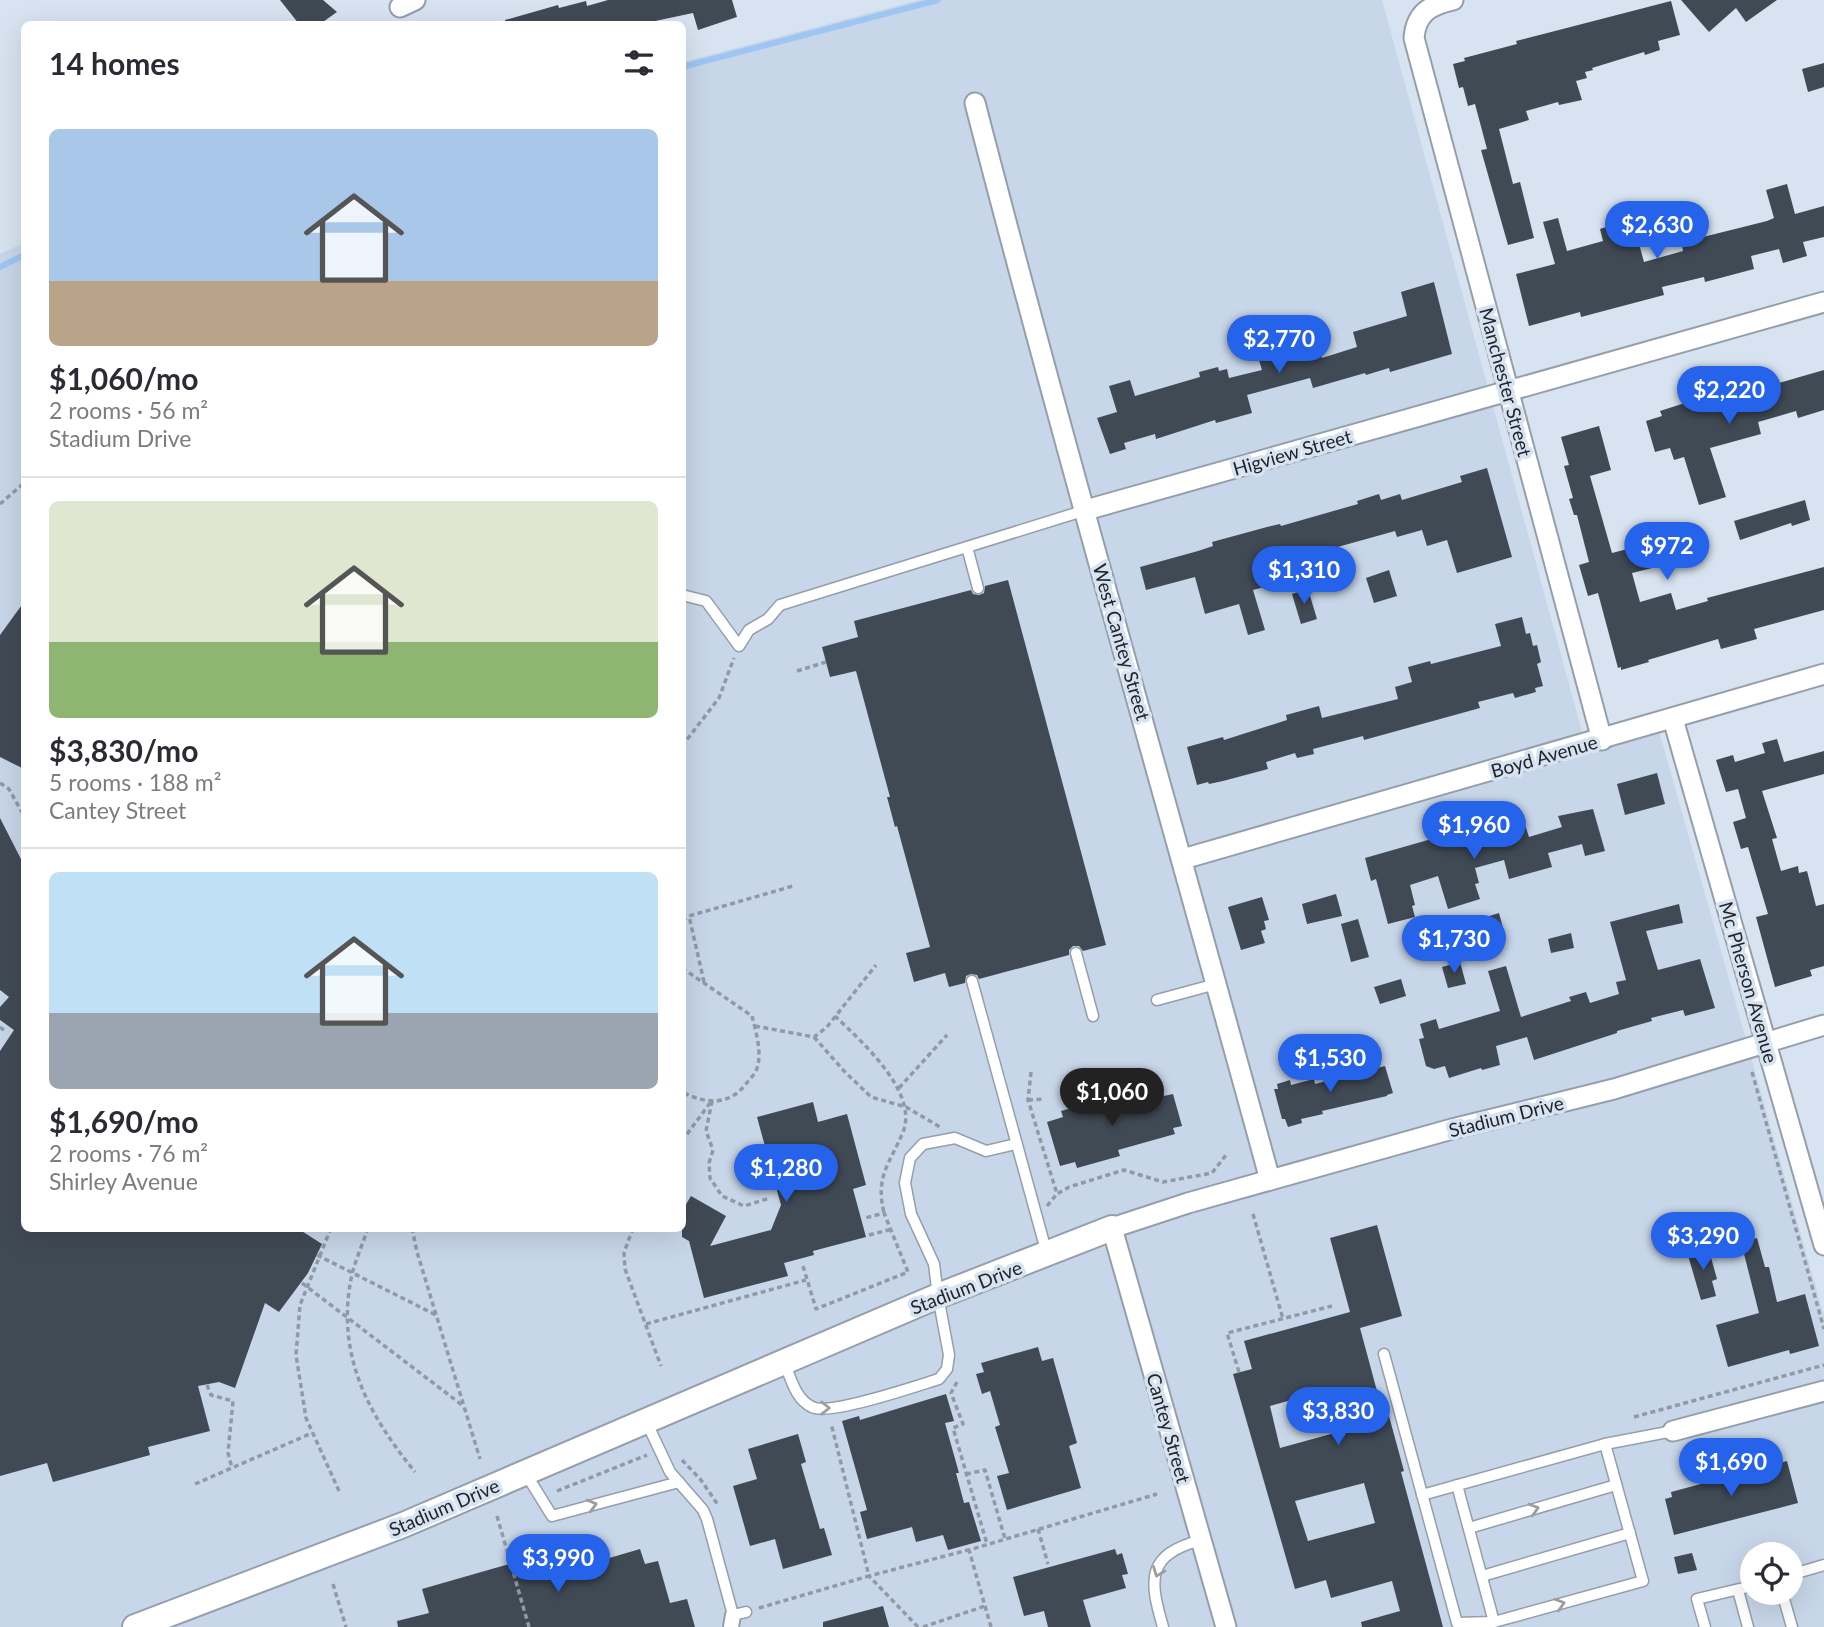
<!DOCTYPE html>
<meta charset="utf-8">
<style>
:root{--surface:#fff;--page:#f2f2f3;--text:#2b2b33;--muted:#7c7c81;--line:#e1e1e2;--accent:#2563eb}
body{margin:0;font-family:Lato,sans-serif;background:var(--page);color:var(--text);height:100vh;display:flex;flex-direction:column;font-size:26px;white-space:nowrap}
*{box-sizing:border-box;margin:0}
p{font-size:23px;color:var(--muted)}
.icon{flex:none;width:38px;height:38px;fill:none;stroke:currentColor;stroke-width:2;stroke-linecap:round;stroke-linejoin:round}
.map{position:relative;flex:1;overflow:hidden}
.details{position:absolute;left:21px;top:21px;width:665px;height:1211px;display:flex;flex-direction:column;background:var(--surface);border-radius:10px;box-shadow:0 7px 28px #0002}
.details>*{flex:none}
.controls{position:absolute;left:1740px;top:1542px;display:grid;gap:14px}
.controls a{display:grid;place-items:center;width:63px;height:63px;border-radius:50%;background:var(--surface);box-shadow:0 7px 28px #0002;font-size:35px}
.price{position:absolute;translate:-50% -60px;padding:0 16px;border-radius:24px;background:var(--accent);color:#fff;font-size:23px;line-height:46px;filter:drop-shadow(0 2px 4px #0008)}
.price::after{content:'';position:absolute;left:50%;top:42px;width:21px;height:16px;margin-left:-10px;background:inherit;clip-path:polygon(0 0,100% 0,50% 100%)}
.price.current{background:#222;color:#fff}
ul{padding:0;list-style:none}
li{display:grid;align-content:center;gap:14px;height:371px;padding:0 28px}
li+li{border-top:2px solid var(--line)}
li span{display:grid;place-items:center;height:217px;border-radius:10px;color:#555}
li>.icon{margin-inline-start:auto}
span .icon{width:126px;height:126px;fill:#fffc;stroke-width:1}
li b{font-size:30px}
h2{display:flex;justify-content:space-between;align-items:center;height:84px;padding:0 28px;font-size:30px}
.map>svg:first-child{display:block}
.built{fill:#c7d6e9;fill-rule:evenodd}
.lines{fill:none;stroke-linecap:round;stroke-linejoin:round}
.stream{stroke:#9fc5f3;stroke-width:6}
.building{fill:#404a55;fill-rule:evenodd}
.service-casing{stroke:#949fab;stroke-width:13}
.pedestrian-casing{stroke:#949fab;stroke-width:18}
.minor-casing{stroke:#949fab;stroke-width:23}
.tertiary-casing{stroke:#949fab;stroke-width:28}
.path{stroke:#919aa4;stroke-width:3.5;stroke-dasharray:5 3.5;stroke-linecap:butt}
.service{stroke:#fff;stroke-width:10}
.pedestrian{stroke:#fff;stroke-width:14}
.minor{stroke:#fff;stroke-width:19}
.tertiary{stroke:#fff;stroke-width:24}
.oneway{stroke:#9b9d9f}
.labels{text-anchor:middle;dominant-baseline:central;stroke-width:7;stroke-linejoin:round;paint-order:stroke}
.street-label{font-size:19px;fill:#21252a;stroke:#d7e3f0}
</style>
<div class="map">
<svg width="1824" height="1627" viewBox="0 0 1824 1627">
<rect width="100%" height="100%" fill="#d7e3f0"/>
<path class="built" d="M919,0h463l205,750 72,-19 165,585v311h-1824v-1373l24,-11v985h658l1,-1166zM1752,1554h38v38h-38z"/>
<g class="lines">
<g class="stream">
<path d="M682,67l256,-67"/>
<path d="M0,267l24,-12"/>
</g>
</g>
<g class="building">
<path d="M280,0h43l14,12 -17,12h-21z"/>
<path d="M608,0h124l5,17 -39,13 -5,-17 -52,11h-136v-4l53,-15 1,3 27,-7 1,5z"/>
<path d="M1681,0h96l-31,22 -10,-14 -27,24z"/>
<path d="M1671,1l9,34 -22,6 2,9 -15,5 -1,-3 -52,16 1,2 -8,2 2,6 -11,3 6,19 -23,5 -1,-3 -32,9 3,9 -30,9 14,55 7,-2 14,56 -26,7 -27,-95 6,-1 -12,-45 -7,2 -5,-19 -4,1 -6,-24 12,-3 -1,-3 53,-14 -1,-3z"/>
<path d="M1824,63v24l-16,5 -6,-23z"/>
<path d="M1787,184l8,30 29,-8v31l-21,5 4,14 -24,7 -4,-14 -28,7 3,13 -49,13 -1,-5 -42,10 2,8 -83,22 -1,-5 -51,14 -13,-52 39,-10 -12,-42 15,-4 9,33 36,-10 -3,-12 32,-11 12,44 39,-11 -1,-6 3,-1 -8,-28 16,-4 6,26 68,-17 7,-3 -8,-28z"/>
<path d="M1434,282l18,72 -62,18 -1,-4 -23,7 -1,-2 -52,15 -3,-10 -63,17 5,18 -36,10 -1,-3 -59,19 -1,-5 -31,9 2,6 -16,5 -13,-36 20,-6 -8,-26 21,-6 5,16 65,-19 -1,-5 19,-5 1,4 8,-2 2,9 33,-8 -4,-13 17,-5 -2,-4 15,-4 2,9 29,-8 3,13 35,-11 -4,-15 54,-16 -6,-24z"/>
<path d="M1824,370v40l-26,8 -2,-7 -38,11 3,12 -51,14 16,49 -27,8 -15,-48 -10,3 -4,-12 -15,4 -9,-31 16,-5 -2,-5 31,-10 2,7z"/>
<path d="M1599,426l12,44 -21,6 22,77 50,-13 6,24 -36,9 8,29 31,-9 5,17 32,-9 -1,-3 117,-31v43l-70,19 3,10 -36,10 -3,-10 -70,21 1,2 -28,8v-3l-3,1 -20,-75 -10,3 -9,-31 10,-3 -12,-47h-3l-5,-16 4,-1 -9,-32 5,-1 -8,-28z"/>
<path d="M1487,468l25,89 -55,16 -10,-33 -20,6 -5,-16 -25,7 -2,-6 -104,29 5,18 -43,12 12,40 -17,5 -9,-31 -34,10 -10,-37 -49,13 -6,-23 58,-16 15,-5 -1,-4 55,-15 13,-3 1,2 77,-22 -1,-3 22,-7 2,6 19,-6 2,6 60,-18 -2,-6z"/>
<path d="M1805,500l5,20 -18,6 -1,-3 -51,17 -6,-19z"/>
<path d="M1389,570l8,26 -23,7 -8,-25z"/>
<path d="M1008,580l98,365 -23,6 -4,-5h-6l-4,4v5l-90,24 -2,-4 -6,-1 -5,2 -1,7 -16,4 -4,-14 -31,9 -8,-29 24,-6 -33,-121 -2,1 -8,-30h3l-34,-126 -26,6 -8,-30 36,-10 -4,-16 117,-31 2,4 6,1 5,-2 1,-7z"/>
<path d="M1308,589l9,30 -16,5 -9,-30z"/>
<path d="M24,602v167l-24,-12v-122z"/>
<path d="M1522,617l4,17 4,-1 3,13 4,-1 4,17 -4,2 6,22 -8,2 1,4 -21,6 -2,-5 -35,9 2,6 -116,32 -1,-4 -50,13 1,5 -17,4 -2,-5 -29,9 2,7 -45,12 -14,3 -1,-2 -11,3 -10,-38 36,-10 1,3 63,-20 -1,-5 33,-9 3,12 76,-19 -3,-12 17,-5 -4,-15 22,-6 1,3 70,-18 -6,-22z"/>
<path d="M1777,739l7,23 40,-11v23l-62,17 15,47 -5,1 9,32 17,-5 1,7 8,-2 9,35 8,-2v62l-14,4 2,6 -37,11 -19,-70 12,-3 -20,-67 -7,2 -8,-27 13,-4 -8,-29 -12,3 -10,-32 17,-5 2,7 30,-9 -3,-10z"/>
<path d="M1657,773l8,31 -40,11 -8,-31z"/>
<path d="M1593,809l12,42 -20,5 -3,-12 -34,9 4,14 -43,12 -5,-19 -29,8 4,15 -4,1 5,15 -32,10 -10,-33 -28,9 5,20 -3,1 3,11 -27,7 -12,-45 -5,2 -6,-23 91,-26 3,10 66,-17 4,12 33,-10 -4,-11z"/>
<path d="M0,818l24,47v363h273l25,16 -14,29 -29,39 -14,-9 -30,85 -16,-6 -21,4 12,45 -62,16 2,8 -97,27 -6,-19 -47,13v-425l14,-21 -14,-10v-13l9,-10 -9,-7z"/>
<path d="M1336,894l6,22 -35,8 -5,-20z"/>
<path d="M1262,897l7,23 -5,1 2,8 -5,2 4,12 -24,7 -13,-43z"/>
<path d="M1679,904l4,19 -37,8 12,39 42,-11 15,49 -30,8 -2,-6 -32,8 1,3 -35,10v2l-83,27 -7,-23 -31,9 4,19 -18,5 -1,-2 -32,10 -4,-12 -11,3 -8,-3 -7,-27 5,-1 -4,-14 16,-5 3,10 61,-18 -12,-40 18,-5 15,51 50,-16 -2,-4 17,-5 4,11 29,-9 -3,-12 10,-2 -16,-58z"/>
<path d="M1499,913l5,19 -22,6 -5,-18z"/>
<path d="M1358,919l11,38 -18,5 -10,-38z"/>
<path d="M1571,933l3,15 -23,5 -3,-14z"/>
<path d="M1460,962l6,22 -18,4 -6,-21z"/>
<path d="M1401,979l5,17 -26,8 -6,-17z"/>
<path d="M1385,1066l8,27 -6,2v1l-65,15 1,3 -22,5 1,4 -14,4 -3,-8h-3l-8,-30h4l-1,-5 13,-4 1,5 23,-6 1,5z"/>
<path d="M1162,1090l2,6 9,-2 9,32 -9,2 2,6 -57,16 2,6 -43,12 -2,-6 -15,4 -13,-44 16,-5 -2,-6 43,-12 2,6z"/>
<path d="M813,1102l5,20 29,-8 19,71 -13,4 13,48 -53,14 1,4 -30,8 4,13 -84,22 -15,-57 -7,-4v-26l9,-15 35,20 -16,30 61,-16 10,-25 -24,-88z"/>
<path d="M1377,1225l25,91 -42,12 24,89 5,-1 15,55 -3,1 42,155h-81l-1,-5 39,-11 -8,-30 -61,17 -5,-18 -31,9 -62,-215 19,-5 -8,-28 106,-29 -20,-74zM1337,1387l12,42 -69,19 -10,-42zM1364,1483l11,40 -67,18 -13,-40z"/>
<path d="M1757,1238l8,29h4l8,35 28,-8 14,52 -29,8 -1,-4 -61,17 -12,-42 43,-12 -18,-71z"/>
<path d="M1708,1247l9,32 -5,2 4,15 -15,4 -14,-48z"/>
<path d="M1038,1347l4,14 11,-3 24,85 -8,3 12,42 -74,22 -10,-34 12,-3 -14,-46 5,-2 -10,-34 -8,3 -6,-20 8,-2 -3,-9z"/>
<path d="M946,1394l8,27 -9,2 14,50h-3l8,30 5,-1 12,39 -33,9 -5,-15 -27,7 -4,-15 -45,12 -7,-27 7,-2 -25,-89 17,-5 1,4z"/>
<path d="M798,1434l8,28 -5,2 19,65 4,-1 8,27 -49,14 -8,-30 -25,7 -17,-60 24,-7 -9,-30z"/>
<path d="M1787,1461l11,42 -124,32 -9,-36 7,-2 -1,-5z"/>
<path d="M600,1538l6,21 34,-10 5,15 13,-3 12,42 17,-4 8,28h-297l-1,-6 32,-8 -7,-24z"/>
<path d="M1115,1549l2,6 5,-2 6,21 -6,1 4,13 -43,12 8,27h-43l-4,-16 -20,5 -11,-39z"/>
<path d="M1692,1553l5,17 -19,4 -4,-17z"/>
<path d="M883,1606l6,21h-66v-5z"/>
</g>
<g class="lines">
<g class="service-casing">
<g id="service">
<path d="M967,547l11,41"/>
<path d="M682,595l24,6 33,45 10,-16 19,-11 12,-14 306,-95"/>
<path d="M1076,953l17,63"/>
<path d="M972,981l75,273"/>
<path d="M1157,1000l59,-16"/>
<path d="M1384,1354l73,269 37,-1 149,-41 -38,-137"/>
<path d="M784,1362c7,16 11,37 28,45 17,9 104,-21 127,-28l8,-10 2,-14 -11,-59 -4,-32 -23,-50 -6,-31 5,-25 13,-14 32,-6 31,13 30,-7"/>
<path d="M646,1421l24,51 33,38 4,9 26,96 13,-3"/>
<path d="M526,1474l26,42 127,-34"/>
<path d="M1457,1485l37,137"/>
<path d="M1422,1495l183,-51 68,-13"/>
<path d="M1469,1528l147,-43"/>
<path d="M1790,1575l34,-10"/>
<path d="M1482,1576l148,-43"/>
<path d="M1738,1590l10,37"/>
<path d="M1782,1592l10,35"/>
<path d="M1163,1627c-14,-48 -17,-72 38,-87"/>
<path d="M1705,1627l-8,-28 55,-13"/>
</g>
</g>
<g class="pedestrian-casing">
<path id="pedestrian" d="M731,1627l2,-12"/>
</g>
<g class="minor-casing">
<g id="minor">
<path d="M1453,0c-23,5 -37,13 -39,38l188,702"/>
<path d="M400,7l15,-7"/>
<path d="M975,103c93,360 197,718 295,1077"/>
<path d="M1086,510l738,-208"/>
<path d="M1673,719l151,526"/>
<path d="M1183,859l641,-185"/>
<path d="M1673,1431l151,-40"/>
<path d="M1226,1627l-114,-399 76,-25 264,-74 162,-40 210,-64"/>
</g>
</g>
<g class="tertiary-casing">
<path id="tertiary" d="M135,1627l268,-102 535,-229 174,-68"/>
</g>
<g class="path">
<path d="M0,504l24,-21"/>
<path d="M797,671l29,-9"/>
<path d="M682,746l37,-48 15,-40"/>
<path d="M0,783l9,6 15,27"/>
<path d="M682,921l7,-5"/>
<path d="M682,968l70,48c4,16 11,39 4,55 -2,4 -7,9 -10,13 -17,22 -41,20 -64,8"/>
<path d="M704,982l-15,-66 104,-30"/>
<path d="M835,1016c26,25 84,76 68,116 -13,32 -28,43 -19,81"/>
<path d="M755,1026l59,11 13,-10 49,-62"/>
<path d="M0,1027l5,4"/>
<path d="M814,1037l30,34 27,26 35,10 34,20"/>
<path d="M1031,1072l-3,28 29,94 12,-7 55,-17 39,12 49,-9 14,-18"/>
<path d="M1752,1072l72,257"/>
<path d="M899,1088l48,-53"/>
<path d="M1028,1100l16,-1"/>
<path d="M712,1101l-6,30 7,19 -4,13 1,15 12,18 22,10 26,-8"/>
<path d="M682,1141l28,-38"/>
<path d="M682,1154v3"/>
<path d="M1047,1206l10,-12"/>
<path d="M1253,1214l30,105"/>
<path d="M331,1228l-31,77 -4,50 10,63 34,75"/>
<path d="M368,1228c-5,15 -12,31 -16,46 -17,79 15,139 63,198"/>
<path d="M412,1228l5,24 63,207"/>
<path d="M633,1228l-9,25 1,16 36,97"/>
<path d="M869,1235l23,-6"/>
<path d="M317,1255l119,60"/>
<path d="M803,1266l13,43 92,-37 -24,-59 -19,5"/>
<path d="M302,1283l160,122"/>
<path d="M646,1324l160,-44"/>
<path d="M1239,1372l-12,-39 105,-27"/>
<path d="M957,1382l-6,11 12,31 -10,4 34,116"/>
<path d="M207,1385l4,10 22,6 -5,52 4,15"/>
<path d="M1634,1417l190,-52"/>
<path d="M682,1460l19,20 17,25"/>
<path d="M966,1474l19,-4 20,69"/>
<path d="M195,1484l117,-51"/>
<path d="M557,1491l90,-36"/>
<path d="M497,1516l32,111"/>
<path d="M1038,1529l10,35"/>
<path d="M333,1584l13,43"/>
<path d="M759,1608l110,-32 -38,-153"/>
<path d="M918,1627l-49,-51 99,-26"/>
<path d="M923,1627l62,-21"/>
<path d="M991,1627l-22,-77 188,-56"/>
</g>
<use href="#service" class="service"/>
<use href="#pedestrian" class="pedestrian"/>
<use href="#minor" class="minor"/>
<use href="#tertiary" class="tertiary"/>
</g>
<defs><path id="oneway-chevron" d="M-2-3.5L2.5 0L-2 3.5" fill="none" stroke-width="1.6" stroke-linecap="round" stroke-linejoin="round" transform="scale(1.75)"/></defs>
<g class="oneway">
<use href="#oneway-chevron" transform="translate(825 1408)"/>
<use href="#oneway-chevron" transform="translate(592 1505) rotate(-15)"/>
<use href="#oneway-chevron" transform="translate(1534 1509) rotate(-16)"/>
<use href="#oneway-chevron" transform="translate(1158 1572) rotate(111)"/>
<use href="#oneway-chevron" transform="translate(1560 1604) rotate(-16)"/>
</g>
<g class="labels">
<g class="street-label">
<text transform="translate(1506 382) rotate(75)">Manchester Street</text>
<text transform="translate(1292 452) rotate(-16)">Higview Street</text>
<text transform="translate(1122 642) rotate(74)">West Cantey Street</text>
<text transform="translate(1544 756) rotate(-16)">Boyd Avenue</text>
<text transform="translate(1749 982) rotate(74)">Mc Pherson Avenue</text>
<text transform="translate(1506 1116) rotate(-14)">Stadium Drive</text>
<text transform="translate(966 1287) rotate(-21)">Stadium Drive</text>
<text transform="translate(1169 1428) rotate(74)">Cantey Street</text>
<text transform="translate(444 1507) rotate(-23)">Stadium Drive</text>
</g>
</g>
</svg>
<div class="controls">
<a><svg class="icon" aria-label="locate" viewBox="0 0 24 24"><circle cx="12" cy="12" r="6"/><path d="M12 2v4M12 18v4M2 12h4M18 12h4"/></svg></a>
</div>
<b class="price" style="left:1657px;top:261px">$2,630</b>
<b class="price" style="left:1279px;top:375px">$2,770</b>
<b class="price" style="left:1729px;top:426px">$2,220</b>
<b class="price" style="left:1667px;top:582px">$972</b>
<b class="price" style="left:1304px;top:606px">$1,310</b>
<b class="price" style="left:1474px;top:861px">$1,960</b>
<b class="price" style="left:1454px;top:975px">$1,730</b>
<b class="price" style="left:1330px;top:1094px">$1,530</b>
<b class="price current" style="left:1112px;top:1128px">$1,060</b>
<b class="price" style="left:786px;top:1204px">$1,280</b>
<b class="price" style="left:1703px;top:1272px">$3,290</b>
<b class="price" style="left:1338px;top:1447px">$3,830</b>
<b class="price" style="left:1731px;top:1498px">$1,690</b>
<b class="price" style="left:558px;top:1594px">$3,990</b>
<section class="details">
<h2>14 homes<svg class="icon" aria-label="filters" viewBox="0 0 24 24"><path d="M4 7h16M4 17h16"/><circle cx="9" cy="7" r="2"/><circle cx="15" cy="17" r="2"/></svg></h2>
<ul>
<li><span style="background:linear-gradient(#a9c7e8 70%,#b9a48a 0)"><svg class="icon" aria-label="home" viewBox="0 0 24 24"><path d="M3 11l9-7 9 7M6 9v11h12V9"/></svg></span><div><b>$1,060/mo</b><p>2 rooms · 56 m²</p><p>Stadium Drive</p></div></li>
<li><span style="background:linear-gradient(#dfe7d0 65%,#8fb573 0)"><svg class="icon" aria-label="home" viewBox="0 0 24 24"><path d="M3 11l9-7 9 7M6 9v11h12V9"/></svg></span><div><b>$3,830/mo</b><p>5 rooms · 188 m²</p><p>Cantey Street</p></div></li>
<li><span style="background:linear-gradient(#bfe0f5 65%,#9aa5b1 0)"><svg class="icon" aria-label="home" viewBox="0 0 24 24"><path d="M3 11l9-7 9 7M6 9v11h12V9"/></svg></span><div><b>$1,690/mo</b><p>2 rooms · 76 m²</p><p>Shirley Avenue</p></div></li>
</ul>
</section>
</div>
